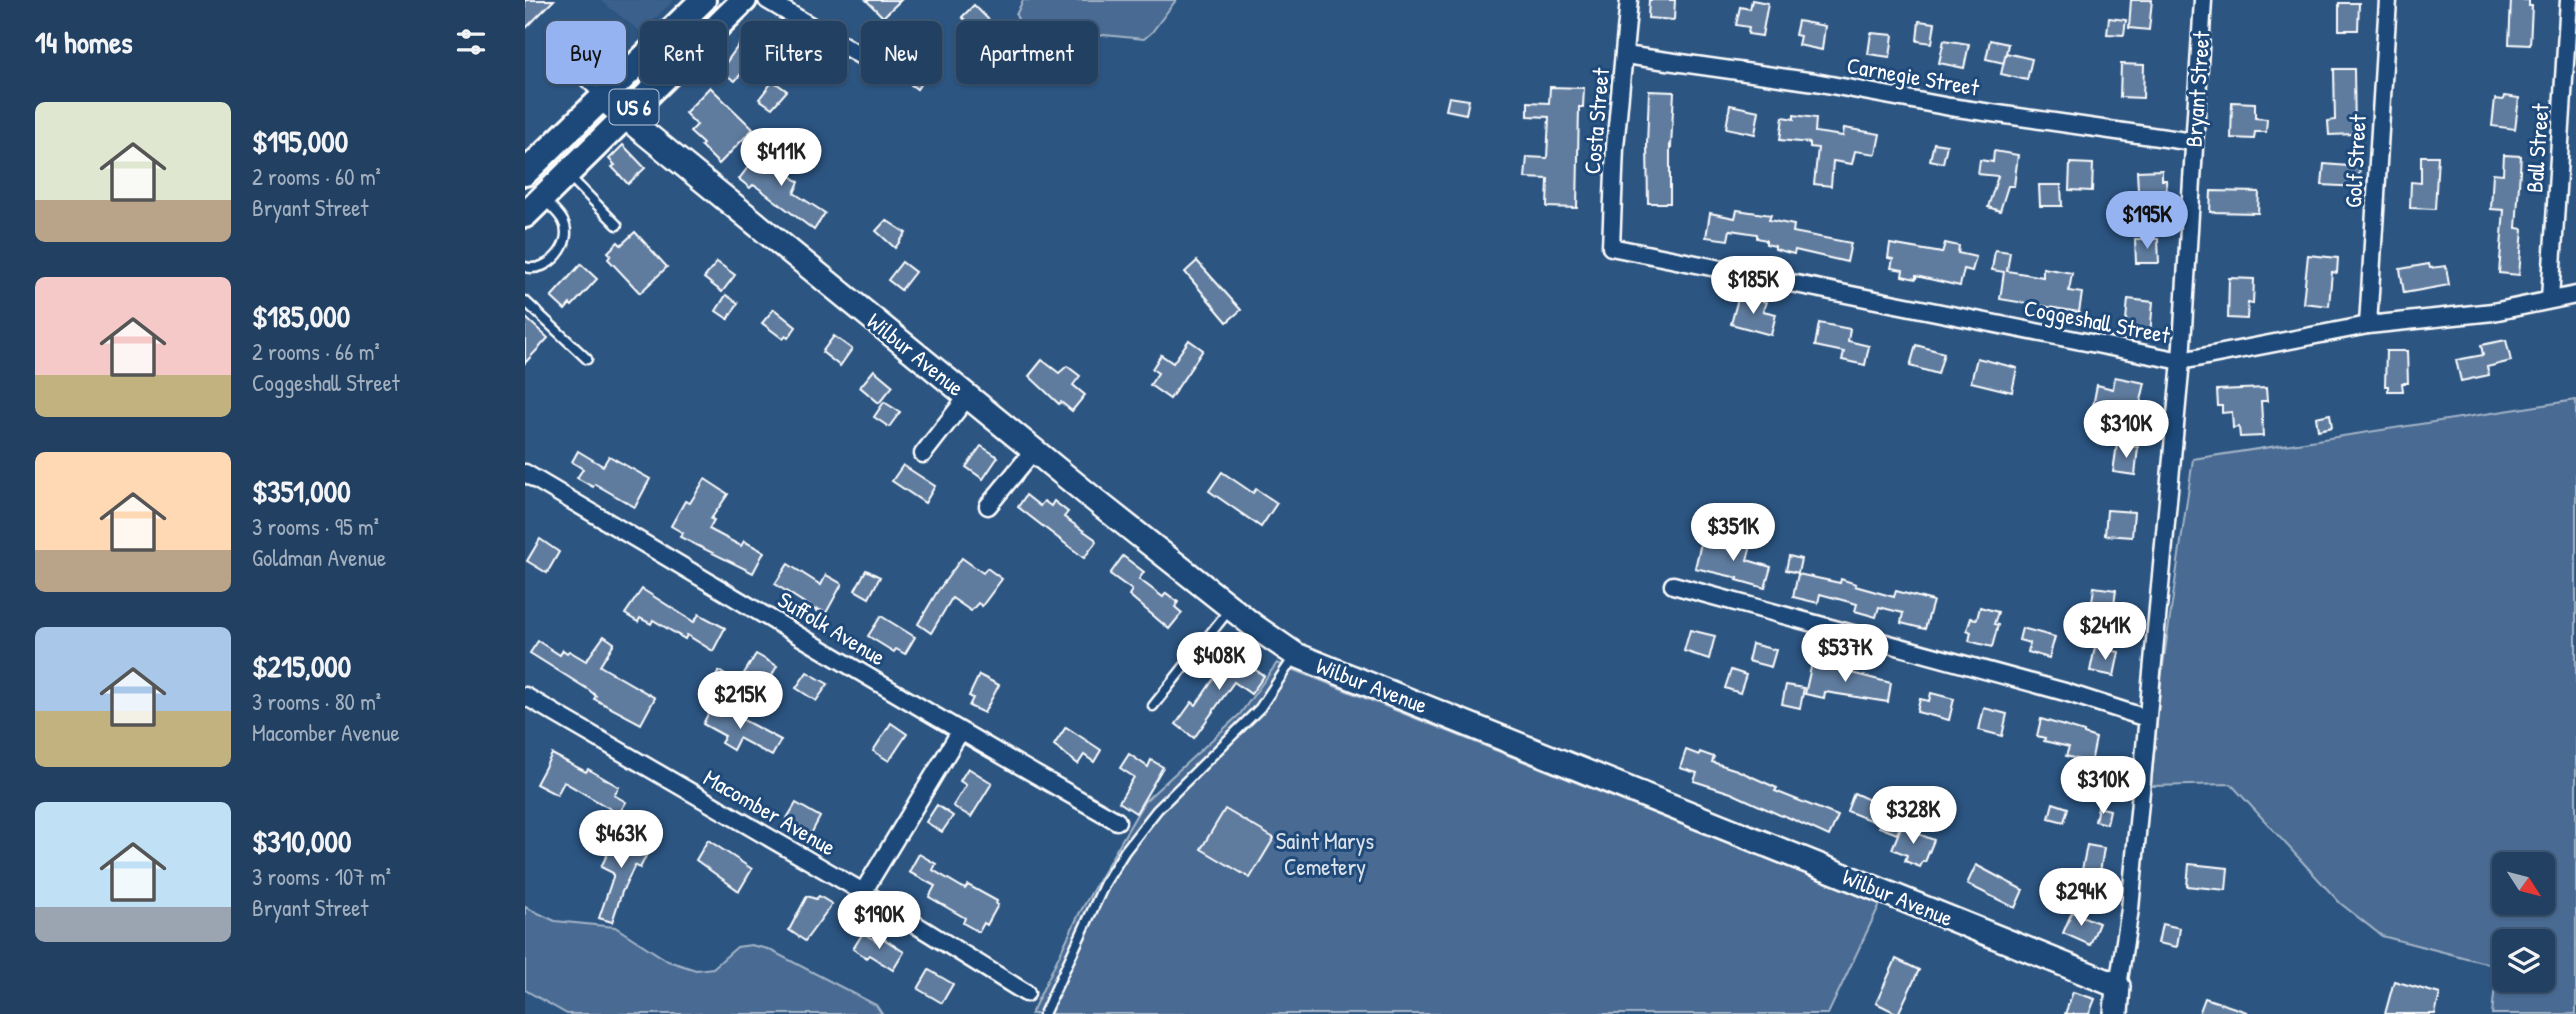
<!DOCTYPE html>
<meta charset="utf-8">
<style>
:root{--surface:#214062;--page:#294768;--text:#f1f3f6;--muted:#a2afbe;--line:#3e5977;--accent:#95b2f1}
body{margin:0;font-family:"Patrick Hand",sans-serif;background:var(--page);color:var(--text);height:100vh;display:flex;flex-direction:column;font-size:26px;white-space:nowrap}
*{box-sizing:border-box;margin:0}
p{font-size:23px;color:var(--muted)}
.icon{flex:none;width:38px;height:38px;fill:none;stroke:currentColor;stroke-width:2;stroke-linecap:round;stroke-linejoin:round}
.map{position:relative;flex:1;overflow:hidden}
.drawer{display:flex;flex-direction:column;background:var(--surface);width:525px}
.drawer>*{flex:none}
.guide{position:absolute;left:21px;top:21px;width:665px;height:63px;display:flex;gap:14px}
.needle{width:46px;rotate:126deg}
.tools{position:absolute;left:1967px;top:852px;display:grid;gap:14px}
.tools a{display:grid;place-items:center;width:63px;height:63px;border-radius:10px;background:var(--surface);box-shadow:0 2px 5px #0004,0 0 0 2px var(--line);font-size:35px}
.price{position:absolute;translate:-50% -60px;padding:0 16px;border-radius:24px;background:#fff;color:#222;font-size:23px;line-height:46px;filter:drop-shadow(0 2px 4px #0008)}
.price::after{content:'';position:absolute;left:50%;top:42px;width:21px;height:16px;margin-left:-10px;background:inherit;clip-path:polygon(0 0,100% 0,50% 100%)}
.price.current{background:var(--accent);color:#111}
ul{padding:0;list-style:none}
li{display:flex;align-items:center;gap:21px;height:175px;padding:0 35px}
li span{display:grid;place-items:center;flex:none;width:196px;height:140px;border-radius:10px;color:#555}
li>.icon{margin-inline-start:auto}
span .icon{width:84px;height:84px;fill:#fffc;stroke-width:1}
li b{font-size:30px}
h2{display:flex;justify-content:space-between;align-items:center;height:84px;padding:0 35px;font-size:30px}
.pill{padding:0 24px;border-radius:10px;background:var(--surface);box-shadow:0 2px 5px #0004,0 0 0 2px var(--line);font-size:24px;line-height:63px}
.pill.current{background:var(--accent);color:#111}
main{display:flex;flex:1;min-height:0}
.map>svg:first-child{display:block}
.built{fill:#3b618b}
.green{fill:#486b92;stroke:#a4b5c8;stroke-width:2;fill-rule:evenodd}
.building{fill:#5e7c9f;stroke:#fff;stroke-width:2}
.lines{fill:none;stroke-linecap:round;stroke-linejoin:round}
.lane-casing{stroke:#fff;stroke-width:13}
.street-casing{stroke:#fff;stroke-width:21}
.secondary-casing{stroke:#fff;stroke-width:28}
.primary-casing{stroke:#fff;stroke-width:30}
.lane{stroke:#1f4a7a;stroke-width:8}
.street{stroke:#1f4a7a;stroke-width:16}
.secondary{stroke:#1f4a7a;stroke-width:23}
.primary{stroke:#1f4a7a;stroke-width:24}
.labels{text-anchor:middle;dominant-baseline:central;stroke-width:6;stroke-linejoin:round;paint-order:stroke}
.shield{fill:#1f4a7a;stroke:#bcc9d7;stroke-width:2}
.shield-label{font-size:21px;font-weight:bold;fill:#fff}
.street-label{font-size:23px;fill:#fff;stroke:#1f4a7a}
.park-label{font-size:23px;fill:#dae1e9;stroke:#1f4a7a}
</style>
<main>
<section class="drawer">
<h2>14 homes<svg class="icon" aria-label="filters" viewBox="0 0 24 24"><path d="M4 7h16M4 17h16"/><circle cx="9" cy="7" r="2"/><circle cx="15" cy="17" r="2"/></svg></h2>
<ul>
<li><span style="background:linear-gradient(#dfe7d0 70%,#b9a48a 0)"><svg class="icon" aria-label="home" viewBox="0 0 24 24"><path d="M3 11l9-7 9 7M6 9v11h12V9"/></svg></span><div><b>$195,000</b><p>2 rooms · 60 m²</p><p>Bryant Street</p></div></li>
<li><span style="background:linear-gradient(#f6c9c9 70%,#c2b280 0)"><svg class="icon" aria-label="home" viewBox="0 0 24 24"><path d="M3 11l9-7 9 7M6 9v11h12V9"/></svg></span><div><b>$185,000</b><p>2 rooms · 66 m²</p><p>Coggeshall Street</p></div></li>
<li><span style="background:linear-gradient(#ffd9b3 70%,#b9a48a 0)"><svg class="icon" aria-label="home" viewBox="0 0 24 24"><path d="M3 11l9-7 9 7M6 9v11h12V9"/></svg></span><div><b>$351,000</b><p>3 rooms · 95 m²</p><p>Goldman Avenue</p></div></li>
<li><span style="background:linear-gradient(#a9c7e8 60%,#c2b280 0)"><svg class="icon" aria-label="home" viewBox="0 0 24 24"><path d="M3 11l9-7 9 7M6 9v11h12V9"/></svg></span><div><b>$215,000</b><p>3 rooms · 80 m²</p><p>Macomber Avenue</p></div></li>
<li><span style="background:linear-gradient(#bfe0f5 75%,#9aa5b1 0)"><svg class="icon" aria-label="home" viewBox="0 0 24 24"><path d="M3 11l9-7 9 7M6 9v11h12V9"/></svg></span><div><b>$310,000</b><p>3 rooms · 107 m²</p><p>Bryant Street</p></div></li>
</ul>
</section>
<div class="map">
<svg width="2051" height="1014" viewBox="0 0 2051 1014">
<rect width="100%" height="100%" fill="#2c5582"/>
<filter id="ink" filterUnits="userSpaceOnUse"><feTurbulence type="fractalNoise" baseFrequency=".0143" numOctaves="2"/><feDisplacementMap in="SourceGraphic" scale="14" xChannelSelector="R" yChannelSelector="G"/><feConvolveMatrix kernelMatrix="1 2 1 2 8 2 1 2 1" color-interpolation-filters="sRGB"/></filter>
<g filter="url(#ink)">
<path class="built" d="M75,0h74l-33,32z"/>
<g class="green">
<path d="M498,0h153l-24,32 -8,7 -40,-4 -33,8 -29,-7 -21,-10 -5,-11z"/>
<path d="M2051,400v614h-84l5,-48 -115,-30 -42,-33 -109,-119 -80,2 11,-114 31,-213zM2018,864v39h-39v-39zM1979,942h39v38h-39z"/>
<path d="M752,663l603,241 -52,110h-797l48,-100 65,-112 96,-88z"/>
<path d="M0,907l30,14 60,6 53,34 28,9 17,-2 24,-21 14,-2 17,4 108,56 6,9h-315l-42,-24z"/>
</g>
<g class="building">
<path d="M0,0h29l-29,29z"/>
<path d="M341,0h35l-18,17z"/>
<path d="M1124,0h26l-1,20 -26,-2z"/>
<path d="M1227,0l16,3 -6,33 -14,-2 1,-7 -13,-2 4,-18 10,2z"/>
<path d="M1606,0h21l-3,30 -20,-2z"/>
<path d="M1986,0h18v6h3l-2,39 -21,-1z"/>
<path d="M1814,3h20l-1,27h-19z"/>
<path d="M449,5l31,31 -10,10 -20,-20 -2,2 -11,-11z"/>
<path d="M1584,18l17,2 -2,15 -17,-1z"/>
<path d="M1273,21l27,5 -3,24 -24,-5 2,-9 -5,-1z"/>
<path d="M1394,21l16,2 -3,20 -15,-2z"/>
<path d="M226,28l25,13 -3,5 11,7 -11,18 -19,-12 -19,22 -15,-10z"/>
<path d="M1346,33l22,2 -3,22 -22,-3z"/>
<path d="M1419,40l25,4 -5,24 -25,-5z"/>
<path d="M1465,40l18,4 -4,19 -18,-4z"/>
<path d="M1481,53l26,6 -5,21 -26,-6z"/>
<path d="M1596,64l23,1 -1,33 -23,-1z"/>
<path d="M393,67l10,6 -11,16 -10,-7z"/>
<path d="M1809,69h20l1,65 -26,1 -1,-14 7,-1z"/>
<path d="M248,81l14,10 -15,17 -13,-9z"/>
<path d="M185,87l43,42 -34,35 -18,-18 2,-2 -13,-12 7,-7 -12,-12z"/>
<path d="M1025,87l34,1 -1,19h-4l-2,101 -30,-1 1,-28 -23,-1 2,-21 20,1 2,-41 -21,-1v-14l21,1z"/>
<path d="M1124,91l25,1 -3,55 -1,-1v57h-22l-1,-58z"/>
<path d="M1979,96l15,2 -4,31 -23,-3 3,-27 8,1z"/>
<path d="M924,97l20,3 -3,14 -20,-4z"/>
<path d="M1707,102l23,1v15l12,1 -1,13h-11l-1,7 -23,-1z"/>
<path d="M1205,105l29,6 -4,23 -29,-6z"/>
<path d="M1269,115l22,3 -1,14 28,4 1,-8 36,6 -4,20 -21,-3 -3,13 -19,-3 -2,25 -17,-2 4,-36 -8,-1v-4l-30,-3 3,-23 11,2z"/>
<path d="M1409,143l13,2 -4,18 -13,-3z"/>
<path d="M98,145l22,23 -17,16 -16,-17 3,-2 -6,-6z"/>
<path d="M1469,151l24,4 -4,31h-6l-8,25 -12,-4 10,-31 -20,-2 2,-14 13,2z"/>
<path d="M244,152l23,17 -4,5 11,8 -5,11 31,20 -11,17 -57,-43 -4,-2 -3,3 -11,-9 19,-25 6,5z"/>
<path d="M1979,155l17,1 -5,72 7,1 -4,46 -20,-2 5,-63 -13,-1 2,-36 10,1z"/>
<path d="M1896,156h17l-3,53 -25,-1 1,-26 10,1z"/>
<path d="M1545,163l23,1 -1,27 -23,-1z"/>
<path d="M1799,164l36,3 -2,20 -36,-2z"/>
<path d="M1637,170v10h4l1,15h-8l1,13 -21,1 -2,-38z"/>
<path d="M1514,185h22l1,21h-22z"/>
<path d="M1686,191l48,1 -1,21 -48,-1z"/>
<path d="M1212,210l34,5 -2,5 25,5 -1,7 58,11 -4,19 -52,-12 -1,4 -19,-5v-3l-9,-2v-4l-9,-2v-4l-27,-4 -2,10 -22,-3 4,-24 25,5z"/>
<path d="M361,220l20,13 -11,15 -19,-17z"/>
<path d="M110,232l32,35 -27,26 -32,-34 3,-4 -3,-3 10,-10 3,3z"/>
<path d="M1610,239h23l1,24h-23z"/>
<path d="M1420,243l14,3 -1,7 18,4 -4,14 -8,-2 -4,17 -44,-10v3l-14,-3 1,-6 -12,-2 2,-9 -5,-1 2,-14 52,9z"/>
<path d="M1470,250l15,2 -3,19 36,6v-9l29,5 -3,18 13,2 -3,19 -79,-13 4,-27 -12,-2z"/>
<path d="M1783,255l30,3 -1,15 -5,-1 -3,34 -26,-3z"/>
<path d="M672,261l44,49 -14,12 -42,-50z"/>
<path d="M192,262l18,13 -13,17 -18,-14z"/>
<path d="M377,262l13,10 -14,18 -13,-10z"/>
<path d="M56,264l16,15 -25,27 -2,-2 -5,6 -14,-13z"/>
<path d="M1904,264l1,4 16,-2 3,19 -45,8 -4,-24z"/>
<path d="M1704,278l25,1 -1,25 -5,-1 -1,16 -19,-1z"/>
<path d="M201,295l12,8 -10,16 -12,-8z"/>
<path d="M1214,295l27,7 -3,9 13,3 -5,21 -40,-11z"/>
<path d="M1603,299l25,3 -3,32 -25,-3z"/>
<path d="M249,309l22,18 -8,11 -2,-2 -3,3 -21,-16z"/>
<path d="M0,317l23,21 -23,25z"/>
<path d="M1294,323l31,6 -2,12 21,5 -4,19 -23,-5 2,-8 -29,-6z"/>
<path d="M309,336l18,13 -12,17 -18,-14z"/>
<path d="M664,340l14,10 -33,49 -20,-14 8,-12 -6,-4 9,-14 12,8z"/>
<path d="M1981,340l5,21 -24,6 2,8 -28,6 -5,-21 27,-5 -2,-10z"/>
<path d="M1391,345l28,8 -6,21 -28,-8z"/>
<path d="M1861,351h21l1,32h-6l1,8h-15v-5h-3z"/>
<path d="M1452,358l40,10 -5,24 -41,-10z"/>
<path d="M517,360l17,13 8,-7 13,10 -7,9 12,10 -13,16 -11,-9 -2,2 -30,-28z"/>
<path d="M349,370l19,16 -14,17 -19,-16z"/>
<path d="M1590,377l30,6 -6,26 -27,-5 -1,5 -18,-3 4,-21 16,4z"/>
<path d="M1741,388l1,13h-6l2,35 -23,1 -1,-10 -6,1 -1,-16 -10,1v-7h-4l-1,-16z"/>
<path d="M359,402l16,10 -11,15 -15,-10z"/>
<path d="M1805,414l2,13 -14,3 -2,-13z"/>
<path d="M1592,444l21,3 -3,28 -22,-3z"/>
<path d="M456,446l17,11 -15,22 -17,-12z"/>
<path d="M53,451l25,15 6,-10 41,23 -15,28 -40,-23 -2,3 -16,-9 6,-9 -11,-7z"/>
<path d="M378,465l32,21 -10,17 -33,-22z"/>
<path d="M697,472l31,21 3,-4 21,14 -16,24 -52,-36z"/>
<path d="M180,479l23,15 -17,25 3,1 -5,9 32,17 3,-5 20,11 -11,21 -73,-36 3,-4 -12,-7 14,-25 5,2z"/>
<path d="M501,495l14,11 4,-5 7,5 3,-5 14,11 -4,5 31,22 1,3 -12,16 -66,-51z"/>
<path d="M1582,510l27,2 -2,25 -27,-2z"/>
<path d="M15,539l19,13 -12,21 -20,-12z"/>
<path d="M1208,541l18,5 -4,14 24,7 -6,21 -28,-8 1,-2 -43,-10 6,-25 29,6z"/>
<path d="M598,556l21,16 -5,7 24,18 3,-4 12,9 -3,5 7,6 -13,16 -40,-34 3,-5 -22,-16z"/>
<path d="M1264,556l12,3 -3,14 -12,-3z"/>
<path d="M437,558l21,15 4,-5 15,11 -20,27 -4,-3 -7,8 -19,-13 -21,35 -13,-9 19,-32z"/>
<path d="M263,564l33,21 5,-10 16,9 -16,29 -8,-4 -1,2 -42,-27z"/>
<path d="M341,570l14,7 -11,21 -14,-8z"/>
<path d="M1273,574l42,9 1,-4 15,5 -1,2 39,11 2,-6 37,10 -8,28 -24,-6 2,-10 -24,-6 -3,10 -21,-6 2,-7 -37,-10 -2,9 -25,-6z"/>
<path d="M1569,587l22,3 -4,31 -22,-3z"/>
<path d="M117,589l52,33 5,-8 26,14 -12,23 -26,-16 -2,4 -32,-19 -2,4 -11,-6 -2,4 -13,-8z"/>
<path d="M1455,607l18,5 -4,12 4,1 -6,22 -23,-6 2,-9 -4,-2 4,-12 6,1z"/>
<path d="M356,616l34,21 -10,17 -9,-5 -2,3 -26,-16z"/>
<path d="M1497,628l33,9 -6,21 -21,-6 2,-9 -11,-3z"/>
<path d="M1165,630l25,6 -6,23 -25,-8z"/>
<path d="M79,636l10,7 -14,23 55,32 -14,26 -47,-25 2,-3 -7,-6 -59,-37 8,-12 22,14 3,-5 4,3 2,-2 17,10z"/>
<path d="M1227,644l24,6 -5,17 -23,-6z"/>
<path d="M1570,647l24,5 -5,24 -24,-5z"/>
<path d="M705,651l34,25 -13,18 -17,-12 -40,56 -18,-14 16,-22 4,3 23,-34 -2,-2z"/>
<path d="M231,654l21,12 -12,22 -22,-13z"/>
<path d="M1287,663l79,20 -3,19 -63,-10 -1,6 -19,-4z"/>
<path d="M1206,670l15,5 -6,18 -15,-5z"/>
<path d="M194,671l14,9 -12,21 -15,-8z"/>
<path d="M282,672l21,12 -12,17 -20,-13z"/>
<path d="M454,675l20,10 -15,28 -15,-7 4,-8 -4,-2z"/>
<path d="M1261,685l18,3 -4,20 -18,-4z"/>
<path d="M1406,693l23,6 -5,21 -32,-8 3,-13 9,2z"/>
<path d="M188,704l68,36 -9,16 -33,-18 -6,12 -12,-7 4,-7 -22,-12z"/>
<path d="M1459,708l23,6 -5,22 -23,-6z"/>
<path d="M1516,719l43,13v2l12,4 -5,25 -25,-7 3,-9 -25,-6 1,-3 -8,-2z"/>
<path d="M366,723l16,11 -18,27 -16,-10z"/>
<path d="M541,727l35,23 -7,12 -10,-7 -6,9 -24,-19z"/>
<path d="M1161,750l13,5 1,-3 14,5 -2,5 25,8 40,18 -2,3 63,25 -9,20 -46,-21 -1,1 -51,-23 -37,-12 3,-8 -17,-5z"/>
<path d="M27,754l34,18 2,-3 31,18 -5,8 12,7 -7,12 -55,-32 -7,13 -21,-11z"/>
<path d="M604,754l19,13 3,-7 12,7 -27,46 -17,-11 15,-25 -14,-9z"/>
<path d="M443,768l24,15 -21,34 -18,-11 13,-21 -6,-4z"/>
<path d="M1329,793l42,19 -3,6 9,4 -5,12 -18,-7 1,-3 -33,-13z"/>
<path d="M271,803l24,14 -9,17 -25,-14z"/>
<path d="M1528,803l15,5 -4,14 -15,-4z"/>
<path d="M412,805l16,11 -11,16 -16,-10z"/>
<path d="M1573,807l12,3 -3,14 -12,-3z"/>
<path d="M700,809l49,29 -24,40 -49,-29z"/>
<path d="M1376,827l33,13 -9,22 -2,-1 -3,6 -15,-6 2,-6 -15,-6z"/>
<path d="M93,832l32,16 -10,20 -5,-3 -13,27 -10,30 -13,-4 14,-41v-4l-12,-6z"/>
<path d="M183,840l44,29 -13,22 -43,-31z"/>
<path d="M1562,845l17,3 -5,30 -18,-3z"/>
<path d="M394,854l17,10 -3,6 32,19 3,-4 29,16 -1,3 2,1 -11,20 -3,-2 -5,9 -16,-9 2,-5 -36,-21 6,-11 -26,-14z"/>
<path d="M1664,864l39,4 -2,22 -39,-4z"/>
<path d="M1451,865l47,25 -8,18 -48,-24z"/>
<path d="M282,896l9,3 3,-3 13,8 -27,37 -16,-11z"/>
<path d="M1547,912l27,11 -9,22 -27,-12z"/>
<path d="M1637,924l18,4 -3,19 -19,-4z"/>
<path d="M338,933l15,9 3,-5 23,15 -11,18 -24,-15 -2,3 -14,-9z"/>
<path d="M1371,959l23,11 -21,44 -22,-11z"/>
<path d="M404,970l24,14 -11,19 -24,-14z"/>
<path d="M1869,981l46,13 -5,20h-50z"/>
<path d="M1548,992l22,7 -6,15h-24z"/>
<path d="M1680,998l42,14 -1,2h-47z"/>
</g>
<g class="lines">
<g class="lane-casing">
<g id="lane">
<path d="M31,54l44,42"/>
<path d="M45,177l47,48"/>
<path d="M0,267c23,7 50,-24 38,-46 -4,-8 -13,-15 -18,-21"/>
<path d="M0,301l62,58"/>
<path d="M628,706l76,-96"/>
<path d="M519,1014l61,-131 20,-32 32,-41 103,-102 34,-51"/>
</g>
</g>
<g class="street-casing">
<g id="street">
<path d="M242,0l118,70"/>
<path d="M1104,0l-14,147 -4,100 570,114 187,-36 125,-13 83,-17"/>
<path d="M1100,55l190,27 135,25 243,35"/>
<path d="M2025,299l19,-299"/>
<path d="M1843,325l20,-325"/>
<path d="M398,454l45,-58"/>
<path d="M0,473c197,116 393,236 592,348"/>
<path d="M463,506l46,-56"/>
<path d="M1148,585l392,107 81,26"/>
<path d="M0,696l338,196 163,101"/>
<path d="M338,892l97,-160"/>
<path d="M1593,986l12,-77 51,-548 22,-361"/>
</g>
</g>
<g class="secondary-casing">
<path id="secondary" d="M77,98l499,407 153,121 42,29 822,331 -2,28"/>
</g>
<g class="primary-casing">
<g id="primary">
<path d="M0,173l178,-173"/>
<path d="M0,215l219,-215"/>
</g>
</g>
<use href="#lane" class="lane"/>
<use href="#street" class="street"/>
<use href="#secondary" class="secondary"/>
<use href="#primary" class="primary"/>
</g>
</g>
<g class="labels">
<rect class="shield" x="84.5" y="89.5" width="49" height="35" rx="5"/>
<g class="shield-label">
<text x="109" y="107">US 6</text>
</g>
<g class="street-label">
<text transform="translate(1388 76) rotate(10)">Carnegie Street</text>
<text transform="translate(1672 89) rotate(-86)">Bryant Street</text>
<text transform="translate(1071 121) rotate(-85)">Costa Street</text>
<text transform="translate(2012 148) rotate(-86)">Ball Street</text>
<text transform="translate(1830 161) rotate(-87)">Golf Street</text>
<text transform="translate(1572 321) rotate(11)">Coggeshall Street</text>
<text transform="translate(391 354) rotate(39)">Wilbur Avenue</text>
<text transform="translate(307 628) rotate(31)">Suffolk Avenue</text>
<text transform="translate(847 685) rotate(21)">Wilbur Avenue</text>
<text transform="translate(245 812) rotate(30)">Macomber Avenue</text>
<text transform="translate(1373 897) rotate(22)">Wilbur Avenue</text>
</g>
<g class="park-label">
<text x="800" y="840">Saint Marys<tspan x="800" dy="26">Cemetery</tspan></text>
</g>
</g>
</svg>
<div class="tools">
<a><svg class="needle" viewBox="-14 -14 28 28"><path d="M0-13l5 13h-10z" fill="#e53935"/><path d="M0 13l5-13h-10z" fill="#a2afbe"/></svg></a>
<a><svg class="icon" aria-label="layers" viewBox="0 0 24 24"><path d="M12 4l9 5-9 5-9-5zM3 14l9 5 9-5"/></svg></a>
</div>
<b class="price" style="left:256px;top:188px">$411K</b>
<b class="price current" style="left:1622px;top:251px">$195K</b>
<b class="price" style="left:1228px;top:316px">$185K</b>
<b class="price" style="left:1601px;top:460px">$310K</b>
<b class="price" style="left:1208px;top:563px">$351K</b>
<b class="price" style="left:1580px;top:662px">$241K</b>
<b class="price" style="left:1320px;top:684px">$537K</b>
<b class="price" style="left:694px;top:692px">$408K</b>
<b class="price" style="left:215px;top:731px">$215K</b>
<b class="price" style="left:1578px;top:816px">$310K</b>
<b class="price" style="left:1388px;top:846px">$328K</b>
<b class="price" style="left:96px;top:870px">$463K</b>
<b class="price" style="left:1556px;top:928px">$294K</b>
<b class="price" style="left:354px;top:951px">$190K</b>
<div class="guide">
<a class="pill current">Buy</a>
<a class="pill">Rent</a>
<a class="pill">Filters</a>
<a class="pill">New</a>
<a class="pill">Apartment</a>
</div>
</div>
</main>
